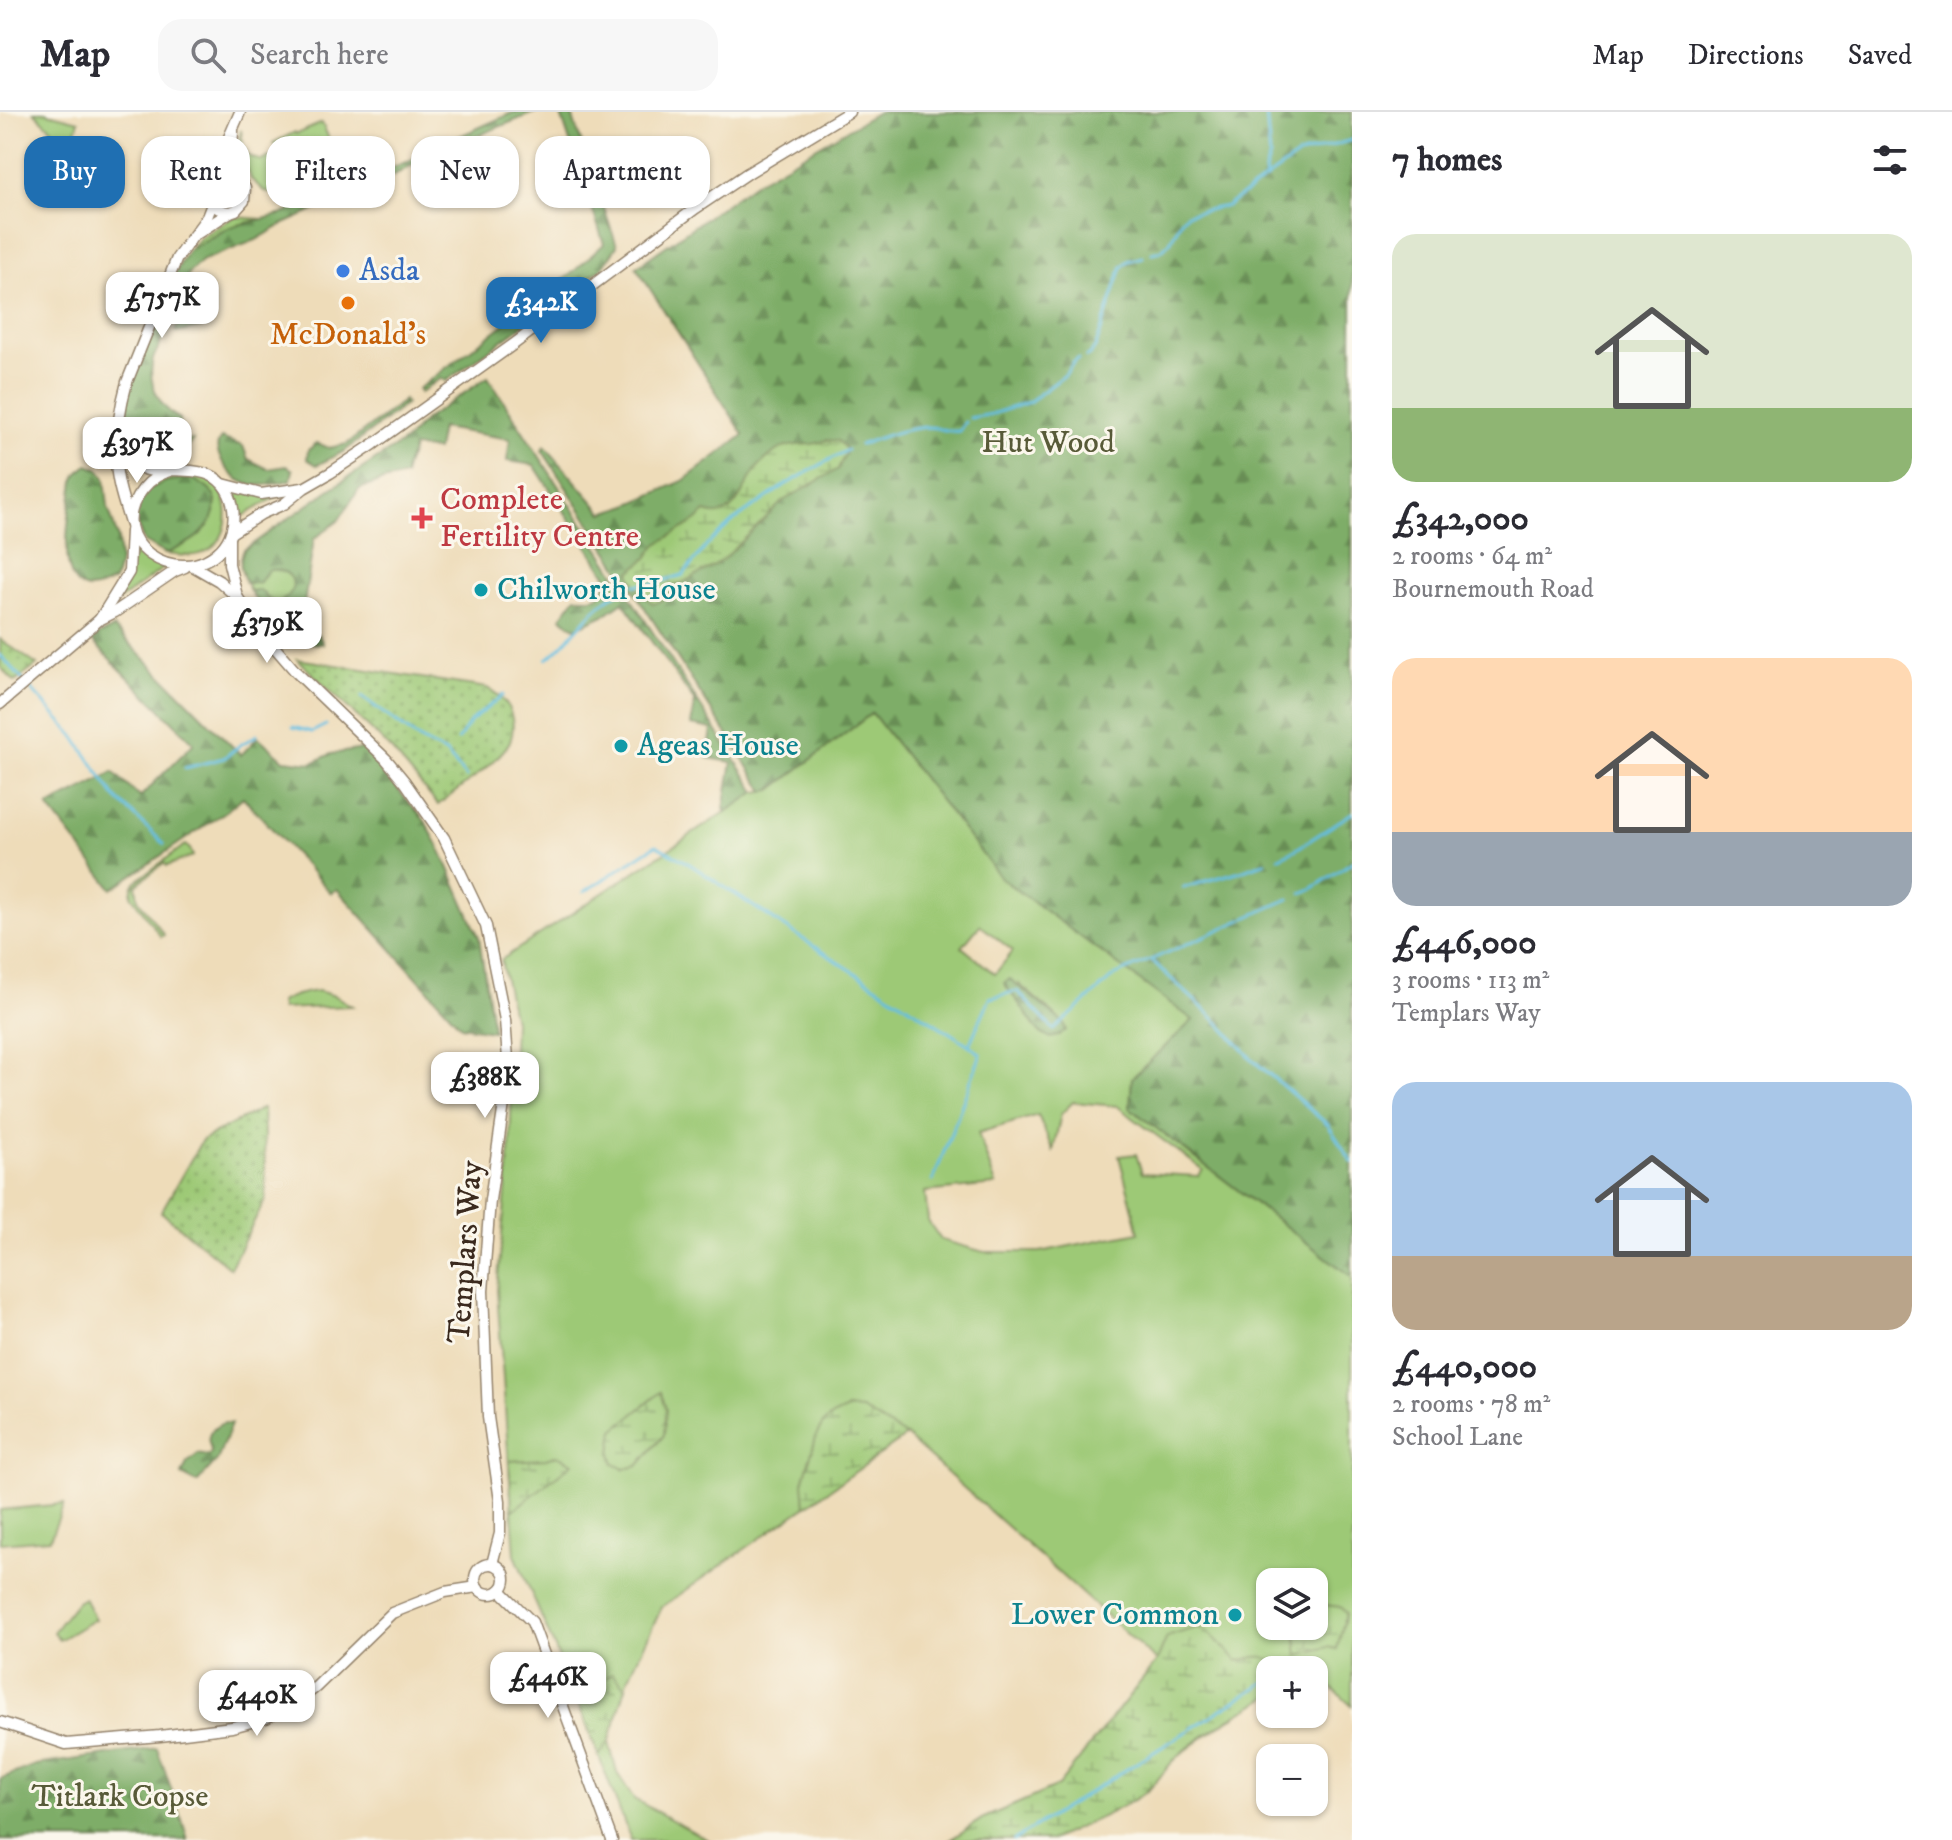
<!DOCTYPE html>
<meta charset="utf-8">
<style>
:root{--surface:#fff;--page:#f7f7f7;--text:#2b2b33;--muted:#7c7c81;--line:#e1e1e2;--accent:#1f6fb2}
body{margin:0;font-family:"IM FELL DW Pica",serif;background:var(--page);color:var(--text);height:100vh;display:flex;flex-direction:column;font-size:30px;white-space:nowrap}
*{box-sizing:border-box;margin:0}
p{font-size:26px;color:var(--muted)}
.icon{flex:none;width:44px;height:44px;fill:none;stroke:currentColor;stroke-width:2;stroke-linecap:round;stroke-linejoin:round}
.map{position:relative;flex:1;overflow:hidden}
.side{display:flex;flex-direction:column;background:var(--surface);width:600px}
.side>*{flex:none}
.banner{position:absolute;left:24px;top:24px;width:760px;height:72px;display:flex;gap:16px}
.buttons{position:absolute;left:1256px;top:1456px;display:grid;gap:16px}
.buttons a{display:grid;place-items:center;width:72px;height:72px;border-radius:16px;background:var(--surface);box-shadow:0 2px 6px #0004;font-size:40px}
.price{position:absolute;translate:-50% -68px;padding:0 18px;border-radius:16px;background:#fff;color:#222;font-size:26px;line-height:52px;filter:drop-shadow(0 2px 4px #0008)}
.price::after{content:'';position:absolute;left:50%;top:48px;width:24px;height:18px;margin-left:-12px;background:inherit;clip-path:polygon(0 0,100% 0,50% 100%)}
.price.selected{background:var(--accent);color:#fff}
ul{padding:0;list-style:none}
li{display:grid;align-content:center;gap:16px;height:424px;padding:0 40px}
li span{display:grid;place-items:center;height:248px;border-radius:24px;color:#555}
li>.icon{margin-inline-start:auto}
span .icon{width:144px;height:144px;fill:#fffc;stroke-width:1}
li b{font-size:34px}
h2{display:flex;justify-content:space-between;align-items:center;height:96px;padding:0 40px;font-size:34px}
.pill{padding:0 28px;border-radius:24px;background:var(--surface);box-shadow:0 2px 6px #0004;font-size:28px;line-height:72px}
.pill.selected{background:var(--accent);color:#fff}
header{display:flex;align-items:center;gap:48px;box-sizing:border-box;height:112px;padding:0 40px;background:var(--surface);border-bottom:2px solid var(--line)}
header strong{font-size:38px}
nav{display:flex;gap:44px;margin-inline-start:auto;font-size:28px}
.search{width:560px;height:72px;background:var(--page);display:flex;align-items:center;gap:20px;box-sizing:border-box;padding:0 28px;border-radius:24px;color:var(--muted);font-size:30px}
main{display:flex;flex:1;min-height:0}
.map>svg:first-child{display:block}
.grass{fill:#9dc976;stroke:#6c7a4a;stroke-width:2;fill-rule:evenodd}
.forest{fill:url(#forest-firs);stroke:#5c6c42;stroke-width:2}
.wetland{fill:url(#wetland-marsh);stroke:#6c7a4a;stroke-width:2}
.park{fill:url(#park-dots);stroke:#6c7a4a;stroke-width:2}
.lines{fill:none;stroke-linecap:round;stroke-linejoin:round}
.stream{stroke:#63bee0;stroke-width:3}
.tertiary-casing{stroke:#94836c;stroke-width:13}
.tertiary{stroke:#fff;stroke-width:10}
.shop-dot{fill:#3f7fe0;stroke:#fbf7ec;stroke-width:3}
.food-dot{fill:#e8710a;stroke:#fbf7ec;stroke-width:3}
.health-dot{fill:#e0444e;stroke:#fbf7ec;stroke-width:3}
.culture-dot{fill:#0f9aa8;stroke:#fbf7ec;stroke-width:3}
.labels{text-anchor:middle;dominant-baseline:central;stroke-width:6;stroke-linejoin:round;paint-order:stroke}
.shop-label{font-size:32px;fill:#366cbe;stroke:#fbf7ec;text-anchor:start}
.food-label{font-size:32px;fill:#c56008;stroke:#fbf7ec}
.park-label{font-size:32px;fill:#585a38;stroke:#fbf7ec}
.health-label{font-size:32px;fill:#be3a42;stroke:#fbf7ec;text-anchor:start}
.culture-label{font-size:32px;fill:#0d838f;stroke:#fbf7ec;text-anchor:start}
.street-label{font-size:32px;fill:#3b2a1e;stroke:#fbf7ec}
</style>
<header>
<strong>Map</strong>
<div class="search"><svg class="icon" aria-label="search" viewBox="0 0 24 24"><circle cx="10" cy="10" r="6"/><path d="M15 15l6 6"/></svg>Search here</div>
<nav><a>Map</a><a>Directions</a><a>Saved</a></nav>
</header>
<main>
<div class="map">
<svg width="1352" height="1728" viewBox="0 0 1352 1728">
<defs>
<pattern id="forest-firs" width="22" height="20" patternUnits="userSpaceOnUse" patternTransform="scale(2)"><rect width="22" height="20" fill="#7ead67"/><path d="M5 1l3.5 6h-7zM16 11l3.5 6h-7z" fill="#688d54"/></pattern>
<pattern id="wetland-marsh" width="20" height="14" patternUnits="userSpaceOnUse" patternTransform="scale(2)"><rect width="20" height="14" fill="#9dc976"/><path d="M1 5h8M5 5V1M11 12h8M15 12V8" fill="none" stroke="#81a360"/></pattern>
<pattern id="park-dots" width="8" height="8" patternUnits="userSpaceOnUse" patternTransform="scale(2)"><rect width="8" height="8" fill="#9dc976"/><path d="M2 2h.1M6 6h.1" fill="none" stroke="#81a360" stroke-width="1.8" stroke-linecap="round"/></pattern>
</defs>
<rect width="100%" height="100%" fill="#fbf7ec"/>
<filter id="ink" filterUnits="userSpaceOnUse"><feTurbulence type="fractalNoise" baseFrequency=".0125" numOctaves="2"/><feDisplacementMap in="SourceGraphic" scale="16" xChannelSelector="R" yChannelSelector="G"/><feConvolveMatrix kernelMatrix="1 2 1 2 8 2 1 2 1" color-interpolation-filters="sRGB"/></filter>
<filter id="wash" filterUnits="userSpaceOnUse"><feTurbulence type="fractalNoise" baseFrequency=".006" numOctaves="4" result="noise"/><feDisplacementMap in="SourceGraphic" scale="32" xChannelSelector="R" yChannelSelector="G"/><feGaussianBlur stdDeviation="1.8" result="paint"/><feColorMatrix in="noise" values="0 0 0 0 0 0 0 0 0 0 0 0 0 0 0 0 0 1.4 0 .05"/><feComposite in="paint" operator="in"/></filter>
<g filter="url(#wash)">
<rect width="100%" height="100%" fill="#eedcb9"/>
<g class="grass">
<path d="M34,0h10l35,9 -6,20 -18,-9z"/>
<path d="M322,11l11,25 -2,14 -6,9 -9,6 -39,18 -12,-3 -14,-13 -13,-33 3,-16 2,15 6,11 12,5 12,-5 4,-8 -4,-5 22,-11 1,2z"/>
<circle cx="227" cy="81" r="13"/>
<path d="M234,105l29,2 -33,8 -42,23 14,-14z"/>
<path d="M186,328h7c-13,18 -39,31 -59,14z"/>
<path d="M176,361c8,0 18,-1 25,1 31,10 34,60 8,76 -14,8 -28,6 -43,4 28,-13 44,-21 50,-53l-74,-9 12,-11z"/>
<path d="M234,379l44,5 -40,23z"/>
<path d="M136,439l8,7 21,9 -53,38z"/>
<path d="M280,457c2,2 10,6 11,8 8,12 -8,31 -21,23 -4,-2 -7,-7 -10,-10l-10,1 -4,-8h13l9,-13z"/>
<path d="M872,601l129,165 193,142 -62,58 -2,30 222,169v429l-21,-19 -17,-3v-14h-44v26l-37,20 -52,38 -14,13 -19,24 -21,13 -76,36h-101l32,-21 76,-33 99,-125 -251,-225 -244,171 -33,70 -20,65 8,31 17,26 74,41h-77l-54,-140 -62,-145 -18,-265 13,-143 4,-126 -13,-61 255,-168 15,-2zM980,813l33,26 -18,23 -33,-27zM1019,872l36,31 -20,12 -13,-20zM1073,990l44,4 86,64 -5,6 -56,-3 -6,-19 -17,2 20,76 -99,20h-56l-43,-12 -13,-19 -3,-29 71,-7 -18,-52 60,-18 15,36 8,-37zM1270,1470h44v44h-44z"/>
<path d="M185,733l5,4 3,7 -26,10 -3,-3 -28,22 2,14 26,36 -3,2 -30,-42 1,-7 3,-6z"/>
<path d="M318,879l17,5 17,10 -71,3 -1,-7c13,-7 24,-10 38,-11z"/>
<path d="M64,1392l-14,35 -50,4v-33z"/>
<path d="M84,1486l11,21 -36,21 -6,-8 24,-30z"/>
</g>
<g class="forest">
<path d="M514,0h22l-81,33 -2,-6z"/>
<path d="M560,0h11l46,134 -15,22 -156,113 -5,-3 -21,15 -2,-4 154,-116 32,-29z"/>
<path d="M878,0h474v1165l-222,-169 2,-30 61,-58 -192,-142 -129,-165 -101,77 -7,1 -222,-341 3,-4 58,67 25,-8 55,-24 61,-46 -108,-168 122,-86z"/>
<path d="M434,38v3l-36,20 -116,52 -26,15 -55,21 -12,12 -6,14 2,8c-12,17 -19,33 -26,52 -3,5 -7,12 -7,18 -4,21 10,45 28,54l1,13 -9,8 -41,9 -4,-9 -1,-19 3,-28 7,-26 38,-92 14,-25 42,-23 53,-13z"/>
<path d="M192,183l14,31 -25,6 -6,-1z"/>
<path d="M488,265l268,415 -30,20 -2,-3 8,-47 -24,-4 4,-29 -21,-4 4,-23 -72,-100 -19,13 -29,13 -14,-11 15,-20c20,3 27,1 32,-19l-74,-113 -27,-4 3,-22 -69,-11 -4,22 -24,-3c-2,11 -9,17 -8,29l-22,5 -24,8 -21,32 -24,18 -10,65v26l15,5 4,9 -31,-3 -13,-5 -29,-45 10,-1c3,3 6,7 9,10 21,12 41,-33 -1,-30l-9,13h-13c-5,-11 -8,-22 -2,-33l85,-60 77,-50 20,-21z"/>
<path d="M404,288l2,4 -61,47 -28,14 -10,-6 1,-9 9,-7 12,5 18,-4z"/>
<path d="M221,326l22,8 5,13 20,10 19,-3 6,4 -2,10c-30,7 -51,12 -69,-19 -5,-9 -7,-15 -1,-23z"/>
<path d="M88,353l11,4 6,9 3,29 10,32 2,22 -6,20c-9,4 -20,10 -30,7 -29,-10 -13,-84 -10,-107l4,-8z"/>
<path d="M191,366c7,4 17,9 21,15 5,6 4,12 2,19 -4,22 -29,33 -48,42l-22,-12 -11,-28 13,-24 21,-9z"/>
<path d="M114,516l127,127 17,-18 26,23 28,3 19,-9 32,-5 62,72 17,32 37,84 14,94 -32,-5 -124,-137 -6,4 -88,-96 -18,15 -113,77 -64,-83 50,-25 15,-9 27,25 54,-54 -104,-104z"/>
<path d="M1010,867l54,44 2,7c-21,20 -31,-4 -43,-21 -6,-9 -14,-17 -19,-26z"/>
<path d="M224,1311l7,1 -14,37 -20,22 -15,-8 5,-12 11,-9 10,2 3,-3c0,-4 -1,-7 -2,-10 -3,-10 7,-17 15,-20z"/>
<path d="M157,1636l25,72 6,20h-188v-61l35,-14z"/>
</g>
<g class="wetland">
<path d="M827,328l11,1 9,9 -9,19 -55,32 -57,56 -12,9 -40,21 -10,12 -10,5c-13,-8 -19,-18 -24,-32l17,-14 9,-13 41,-25 8,-8c32,12 38,-28 53,-45 9,-9 19,-19 32,-21 16,-3 20,1 37,-6z"/>
<path d="M661,1280l5,17 -2,26 -26,31 -14,3 -10,-5 -3,-11 3,-23z"/>
<path d="M847,1297l15,1 44,26 -101,71 -2,-25 14,-48 6,-10 9,-8z"/>
<path d="M557,1343l16,8 -61,48 -3,-50 37,-2z"/>
<path d="M1319,1492l21,3 6,6 -9,36 -9,-2 -30,8 -3,-29h19v-20z"/>
<path d="M1198,1515c17,8 26,22 40,34 24,-6 25,-8 45,9h-13v26c-32,18 -66,37 -93,61 -12,11 -20,27 -33,36 -27,19 -59,31 -88,45l-5,2h-101l32,-21 76,-33 99,-125 10,-24z"/>
<path d="M612,1561l14,14 -17,55 -10,14 -22,-56z"/>
</g>
<g class="park">
<path d="M0,527l37,26 -22,17 -15,-15z"/>
<path d="M297,547l190,29c8,4 13,8 19,16 7,10 9,25 4,37 -9,19 -54,50 -72,64l-49,-58z"/>
<path d="M263,996l3,90 -36,70 -69,-56 41,-72z"/>
</g>
<g class="lines">
<g class="stream">
<path d="M1266,0l4,45 -5,13 1,9"/>
<path d="M1152,141l9,-2 9,-9 12,-23 5,-5 40,-8 72,-51 53,-15"/>
<path d="M1086,245l4,-2 6,-9 26,-79 6,-6 15,-4"/>
<path d="M970,306l22,-4 37,-12 36,-27 8,-12 5,-4"/>
<path d="M860,333c21,-8 45,-17 68,-18 11,0 20,6 31,4l6,-9"/>
<path d="M635,473l20,-2 28,-8 25,-31 24,-22 53,-37 62,-35"/>
<path d="M0,543l74,81 41,61 49,47"/>
<path d="M547,547c27,-20 44,-55 75,-68"/>
<path d="M362,585l60,44 24,12 20,24"/>
<path d="M293,615l19,5 14,-7"/>
<path d="M458,628l13,-19 32,-26"/>
<path d="M185,656l39,-10 16,-13 17,-10"/>
<path d="M1279,745l16,-7 57,-37"/>
<path d="M1183,776l61,-18 22,-8"/>
<path d="M584,780l72,-47 32,18 136,90 145,92 21,-47 27,-7 37,39 60,-54 175,-77"/>
<path d="M1302,781l11,-5 39,-26"/>
<path d="M1151,848l67,62 36,39 74,64 24,37"/>
<path d="M933,1069l48,-127 -12,-9"/>
<path d="M1284,1558l8,-5"/>
<path d="M1014,1728l256,-161"/>
</g>
</g>
</g>
<g filter="url(#ink)">
<g class="lines">
<g class="tertiary-casing">
<g id="tertiary">
<path d="M216,67l8,-30 16,-37"/>
<path d="M230,100c-36,-3 -20,-51 9,-33"/>
<path d="M198,121l32,-21 6,-2 8,-9 1,-13 -6,-9 -7,-28 1,-20"/>
<path d="M118,327c11,25 18,31 46,34"/>
<path d="M173,358c12,1 26,0 37,5 27,12 31,54 11,74 -42,43 -121,-8 -78,-60 8,-10 18,-16 30,-19z"/>
<path d="M223,372l38,10 42,-6"/>
<path d="M130,411c-6,-20 -14,-42 -14,-64 0,-26 4,-52 11,-77l50,-124 30,-41 5,-13"/>
<path d="M231,421l30,-19 23,-10 20,-16 26,-15 44,-29 140,-100 182,-136 52,-35 101,-61"/>
<path d="M229,427v25l8,32"/>
<path d="M193,454l26,15 19,17 20,30 38,44 90,87 19,23 39,56 42,88 19,94 3,39 -1,24 -17,117 -7,91 5,126 12,84v32l-8,31"/>
<path d="M100,507l29,-47 2,-41"/>
<path d="M0,592l99,-84 16,-8 60,-41 10,-4"/>
<circle cx="490" cy="1467" r="15"/>
<path d="M500,1478l32,32 80,218"/>
<path d="M0,1610l66,22 94,-8 72,-9 34,-9 34,-19 16,-12 76,-74 53,-21 32,-5"/>
</g>
</g>
<use href="#tertiary" class="tertiary"/>
</g>
</g>
<circle class="shop-dot" cx="343" cy="159" r="8"/>
<circle class="food-dot" cx="348" cy="191" r="8"/>
<path class="health-dot" d="M418 394h8v8h8v8h-8v8h-8v-8h-8v-8h8z"/>
<g class="culture-dot">
<circle cx="481" cy="478" r="8"/>
<circle cx="621" cy="634" r="8"/>
<circle cx="1235" cy="1503" r="8"/>
</g>
<g class="labels">
<g class="shop-label">
<text x="359" y="159">Asda</text>
</g>
<g class="food-label">
<text x="348" y="223">McDonald's</text>
</g>
<g class="park-label">
<text x="1048" y="331">Hut Wood</text>
<text x="120" y="1685">Titlark Copse</text>
</g>
<g class="health-label">
<text x="440" y="388">Complete<tspan x="440" dy="37">Fertility Centre</tspan></text>
</g>
<g class="culture-label">
<text x="497" y="478">Chilworth House</text>
<text x="637" y="634">Ageas House</text>
<text x="1219" y="1503" text-anchor="end">Lower Common</text>
</g>
<g class="street-label">
<text transform="translate(466 1140) rotate(-86)">Templars Way</text>
</g>
</g>
</svg>
<div class="buttons">
<a><svg class="icon" aria-label="layers" viewBox="0 0 24 24"><path d="M12 4l9 5-9 5-9-5zM3 14l9 5 9-5"/></svg></a>
<a>+</a>
<a>−</a>
</div>
<b class="price" style="left:162px;top:228px">£757K</b>
<b class="price selected" style="left:541px;top:233px">£342K</b>
<b class="price" style="left:137px;top:373px">£397K</b>
<b class="price" style="left:267px;top:553px">£379K</b>
<b class="price" style="left:485px;top:1008px">£388K</b>
<b class="price" style="left:548px;top:1608px">£446K</b>
<b class="price" style="left:257px;top:1626px">£440K</b>
<div class="banner">
<a class="pill selected">Buy</a>
<a class="pill">Rent</a>
<a class="pill">Filters</a>
<a class="pill">New</a>
<a class="pill">Apartment</a>
</div>
</div>
<section class="side">
<h2>7 homes<svg class="icon" aria-label="filters" viewBox="0 0 24 24"><path d="M4 7h16M4 17h16"/><circle cx="9" cy="7" r="2"/><circle cx="15" cy="17" r="2"/></svg></h2>
<ul>
<li><span style="background:linear-gradient(#dfe7d0 70%,#8fb573 0)"><svg class="icon" aria-label="home" viewBox="0 0 24 24"><path d="M3 11l9-7 9 7M6 9v11h12V9"/></svg></span><div><b>£342,000</b><p>2 rooms · 64 m²</p><p>Bournemouth Road</p></div></li>
<li><span style="background:linear-gradient(#ffd9b3 70%,#9aa5b1 0)"><svg class="icon" aria-label="home" viewBox="0 0 24 24"><path d="M3 11l9-7 9 7M6 9v11h12V9"/></svg></span><div><b>£446,000</b><p>3 rooms · 113 m²</p><p>Templars Way</p></div></li>
<li><span style="background:linear-gradient(#a9c7e8 70%,#b9a48a 0)"><svg class="icon" aria-label="home" viewBox="0 0 24 24"><path d="M3 11l9-7 9 7M6 9v11h12V9"/></svg></span><div><b>£440,000</b><p>2 rooms · 78 m²</p><p>School Lane</p></div></li>
</ul>
</section>
</main>
